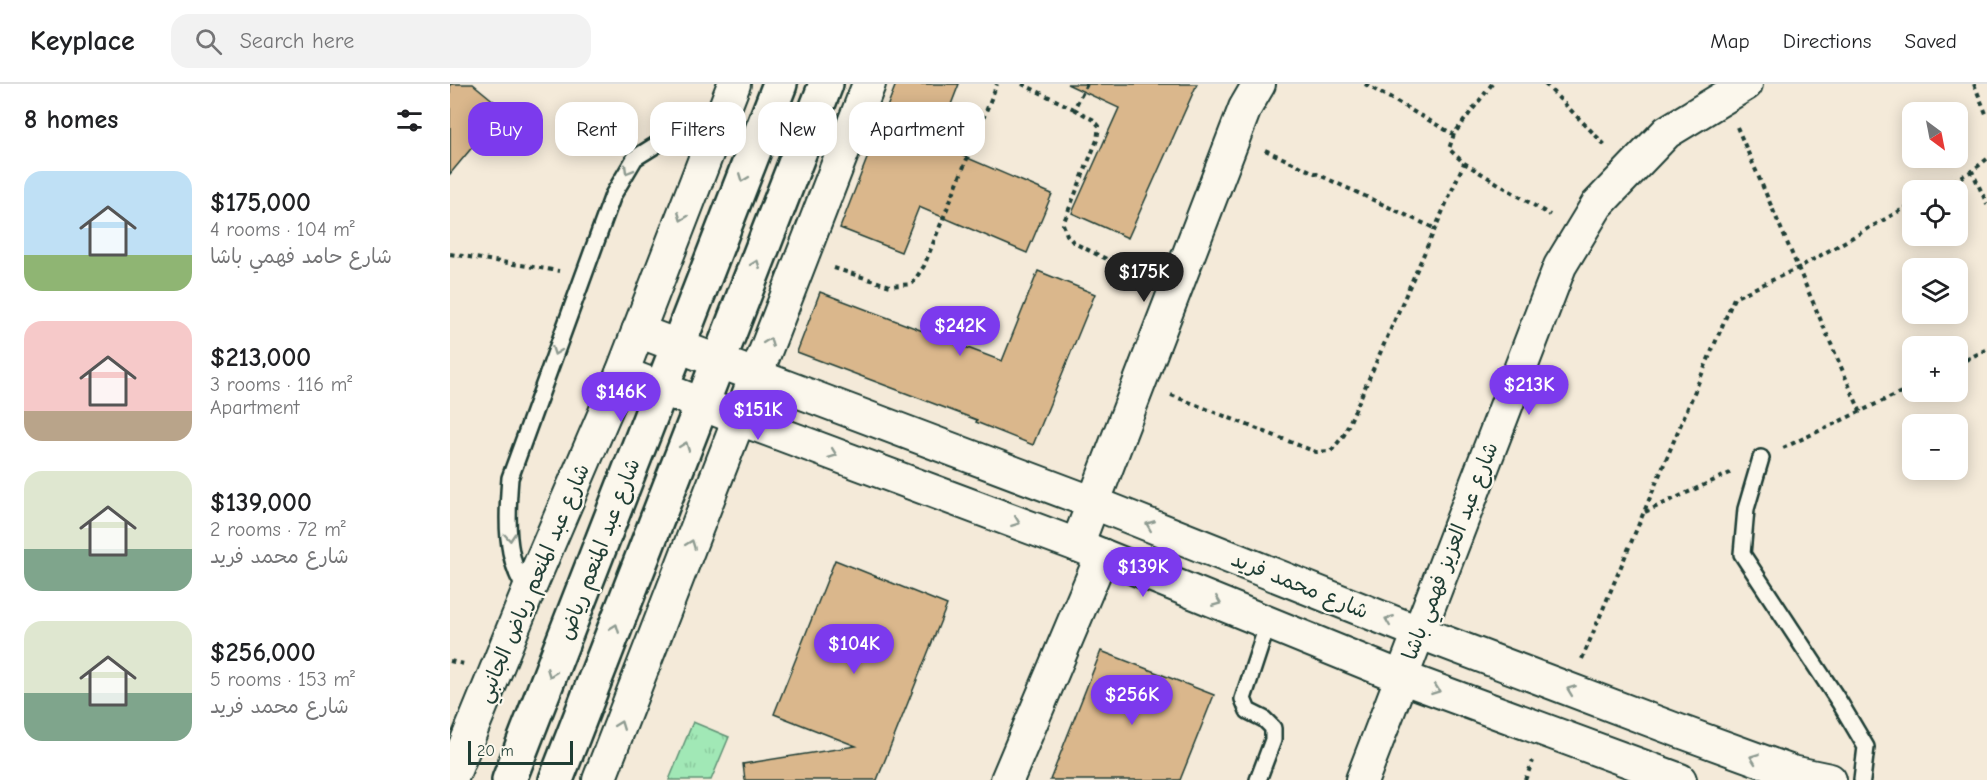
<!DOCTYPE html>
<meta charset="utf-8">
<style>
:root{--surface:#fff;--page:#f2f2f2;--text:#202124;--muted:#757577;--line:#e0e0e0;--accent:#7c3aed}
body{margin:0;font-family:"Comic Neue","Playpen Sans Arabic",sans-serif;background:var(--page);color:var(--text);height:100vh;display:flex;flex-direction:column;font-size:22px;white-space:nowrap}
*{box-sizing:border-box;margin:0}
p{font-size:20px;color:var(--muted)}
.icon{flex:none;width:33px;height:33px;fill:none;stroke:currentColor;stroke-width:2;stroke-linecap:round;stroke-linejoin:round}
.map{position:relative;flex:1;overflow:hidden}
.drawer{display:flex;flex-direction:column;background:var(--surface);width:450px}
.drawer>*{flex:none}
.hud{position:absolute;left:18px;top:18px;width:570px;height:54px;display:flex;gap:12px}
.needle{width:39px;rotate:148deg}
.buttons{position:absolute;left:1452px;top:18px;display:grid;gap:12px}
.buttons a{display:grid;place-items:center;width:66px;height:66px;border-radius:12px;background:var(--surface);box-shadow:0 3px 15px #0003;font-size:30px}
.scale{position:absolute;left:18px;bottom:15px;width:105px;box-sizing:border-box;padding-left:6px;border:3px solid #1f3d34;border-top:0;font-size:16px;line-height:21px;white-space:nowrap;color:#1f3d34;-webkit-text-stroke:4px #fbf7ec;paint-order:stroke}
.price{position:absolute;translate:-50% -51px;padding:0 14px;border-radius:21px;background:var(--accent);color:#fff;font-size:20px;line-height:39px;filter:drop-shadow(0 2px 3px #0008)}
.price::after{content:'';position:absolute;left:50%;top:36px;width:18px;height:14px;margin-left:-9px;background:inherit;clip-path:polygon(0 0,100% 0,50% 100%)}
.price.selected{background:#222;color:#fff}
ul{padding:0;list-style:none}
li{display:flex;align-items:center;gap:18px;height:150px;padding:0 24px}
li span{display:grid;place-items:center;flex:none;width:168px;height:120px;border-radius:18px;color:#555}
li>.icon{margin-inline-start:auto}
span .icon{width:72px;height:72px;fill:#fffc;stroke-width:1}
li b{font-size:26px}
h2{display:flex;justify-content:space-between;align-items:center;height:72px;padding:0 24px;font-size:26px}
.chip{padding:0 21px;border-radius:18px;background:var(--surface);box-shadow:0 3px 15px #0003;font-size:21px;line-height:54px}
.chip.selected{background:var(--accent);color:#fff}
header{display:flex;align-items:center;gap:36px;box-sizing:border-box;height:84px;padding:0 30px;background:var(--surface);border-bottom:2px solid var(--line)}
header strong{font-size:28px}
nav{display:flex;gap:33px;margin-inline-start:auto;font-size:21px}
.search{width:420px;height:54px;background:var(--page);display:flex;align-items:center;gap:15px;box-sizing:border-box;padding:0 21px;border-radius:18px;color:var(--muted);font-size:22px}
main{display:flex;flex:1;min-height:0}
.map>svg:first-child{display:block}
.grass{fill:url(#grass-tufts);stroke:#609275;stroke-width:1.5}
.building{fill:#dab78c;stroke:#1f3d34;stroke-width:1.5}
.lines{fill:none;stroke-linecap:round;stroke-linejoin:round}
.service-casing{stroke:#1f3d34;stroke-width:20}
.minor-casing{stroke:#1f3d34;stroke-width:36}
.tertiary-casing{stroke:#1f3d34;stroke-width:38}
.path{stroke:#1f3d34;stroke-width:4;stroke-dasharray:4.5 4.5;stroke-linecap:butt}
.service{stroke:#fbf7ec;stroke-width:15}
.minor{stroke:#fbf7ec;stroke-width:32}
.tertiary{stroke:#fbf7ec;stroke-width:33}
.oneway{stroke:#8d9a90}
.labels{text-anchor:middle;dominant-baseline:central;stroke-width:4.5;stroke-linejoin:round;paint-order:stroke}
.street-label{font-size:21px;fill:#1f3d34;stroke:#fbf7ec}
</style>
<header>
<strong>Keyplace</strong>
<div class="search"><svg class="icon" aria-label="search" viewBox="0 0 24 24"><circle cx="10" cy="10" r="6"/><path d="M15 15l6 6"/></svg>Search here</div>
<nav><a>Map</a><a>Directions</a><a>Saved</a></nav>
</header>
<main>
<section class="drawer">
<h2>8 homes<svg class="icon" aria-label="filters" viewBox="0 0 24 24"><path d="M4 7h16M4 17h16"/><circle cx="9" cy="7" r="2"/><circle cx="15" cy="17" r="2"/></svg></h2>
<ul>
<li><span style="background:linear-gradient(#bfe0f5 70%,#8fb573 0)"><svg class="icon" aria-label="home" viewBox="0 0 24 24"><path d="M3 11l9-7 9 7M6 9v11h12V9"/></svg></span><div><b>$175,000</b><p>4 rooms · 104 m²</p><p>شارع حامد فهمي باشا</p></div></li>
<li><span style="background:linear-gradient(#f6c9c9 75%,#b9a48a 0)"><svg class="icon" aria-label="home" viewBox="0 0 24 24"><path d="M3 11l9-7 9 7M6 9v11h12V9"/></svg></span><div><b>$213,000</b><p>3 rooms · 116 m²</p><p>Apartment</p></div></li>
<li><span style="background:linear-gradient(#dfe7d0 65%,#7fa58c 0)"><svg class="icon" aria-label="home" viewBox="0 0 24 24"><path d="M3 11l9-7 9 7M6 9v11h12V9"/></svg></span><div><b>$139,000</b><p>2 rooms · 72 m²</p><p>شارع محمد فريد</p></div></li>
<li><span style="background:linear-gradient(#dfe7d0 60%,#7fa58c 0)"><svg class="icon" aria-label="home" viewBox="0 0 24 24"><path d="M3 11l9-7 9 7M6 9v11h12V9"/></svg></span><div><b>$256,000</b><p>5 rooms · 153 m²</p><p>شارع محمد فريد</p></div></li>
</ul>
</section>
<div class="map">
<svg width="1537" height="696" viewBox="0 0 1537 696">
<defs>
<pattern id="grass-tufts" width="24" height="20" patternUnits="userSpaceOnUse" patternTransform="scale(1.5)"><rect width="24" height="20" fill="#a1e8b6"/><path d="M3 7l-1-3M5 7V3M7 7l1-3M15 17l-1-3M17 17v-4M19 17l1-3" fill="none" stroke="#8ac89d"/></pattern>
</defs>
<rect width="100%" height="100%" fill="#f4ead9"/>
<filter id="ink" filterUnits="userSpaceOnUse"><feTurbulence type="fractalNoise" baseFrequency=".0167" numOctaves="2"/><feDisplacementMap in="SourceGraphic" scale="12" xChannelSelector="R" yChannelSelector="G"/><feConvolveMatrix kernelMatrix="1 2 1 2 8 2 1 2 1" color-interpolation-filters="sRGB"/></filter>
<g filter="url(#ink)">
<path class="grass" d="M243,638l36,15 -18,43h-42z"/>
<g class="building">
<path d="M0,0h23l22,18 -15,18 9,7 -39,47z"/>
<path d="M446,0h63l-19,49 7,2 -5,12 110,47 -25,59 -108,-46 -18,45 -61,-24z"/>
<path d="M617,0h130l-69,154 -56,-25 47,-105z"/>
<path d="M588,187l57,23 -62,151 -57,-23 1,-2 -180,-68 23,-60 182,69z"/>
<path d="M385,476l112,45 -70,175h-132l-2,-16 113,-18 -82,-32z"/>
<path d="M651,567l113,44 -34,85h-130z"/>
</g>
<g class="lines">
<g class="service-casing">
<g id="service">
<path d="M1311,374l-15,51 -4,45 98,149 26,44 -4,33"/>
<path d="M78,508c-24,-31 -21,-77 -18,-114l103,-283 22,-37 37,-23 43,-2"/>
<path d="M808,696l15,-40v-12l-9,-9 -16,-8 -5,-12 25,-76"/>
</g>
</g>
<g class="minor-casing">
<g id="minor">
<path d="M188,247l456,172 324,129 256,97 118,43 38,8"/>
<path d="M172,289l118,46 337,126 324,132 279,103"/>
<path d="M627,461l168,-437 14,-24"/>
<path d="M1,696l77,-188 94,-219 112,-289"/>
<path d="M149,696l270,-696"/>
<path d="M557,696l95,-225"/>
<path d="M912,696l198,-514 37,-61 70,-73 79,-48"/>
</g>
</g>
<g class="tertiary-casing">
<g id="tertiary">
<path d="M59,696l271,-696"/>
<path d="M106,696l270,-696"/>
</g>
</g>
<g class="path">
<path d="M572,0l52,25 13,-25"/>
<path d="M915,0l88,50"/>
<path d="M1042,0l-38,50 -5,15 15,14 86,52"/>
<path d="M1095,0l63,64"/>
<path d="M1524,0l13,32"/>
<path d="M624,25l20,11 5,6 -2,14 -34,84 4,11 7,8 71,35"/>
<path d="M1287,43l124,286"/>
<path d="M815,66l171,79"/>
<path d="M1537,75l-15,12 15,33"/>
<path d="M1487,106l35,-19"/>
<path d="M0,170l109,17"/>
<path d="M384,184l56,18 22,-2 12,-18 73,-182"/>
<path d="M1508,280l29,-15"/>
<path d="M721,311l145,57 15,-1 13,-16 120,-272"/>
<path d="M1333,364l129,-61"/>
<path d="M1195,428l85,-39"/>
<path d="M1132,575l152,-361 64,-30 114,-64"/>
<path d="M0,577l14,3"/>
<path d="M1075,696l8,-19"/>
</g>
<use href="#service" class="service"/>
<use href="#minor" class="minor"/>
<use href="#tertiary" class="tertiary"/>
</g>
<defs><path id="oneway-chevron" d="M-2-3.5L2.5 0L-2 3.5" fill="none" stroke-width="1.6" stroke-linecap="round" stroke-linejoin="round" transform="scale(1.5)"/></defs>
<g class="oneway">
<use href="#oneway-chevron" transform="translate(178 86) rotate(120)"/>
<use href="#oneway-chevron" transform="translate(293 94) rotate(111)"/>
<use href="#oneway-chevron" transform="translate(232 133) rotate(111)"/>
<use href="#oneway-chevron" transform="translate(306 180) rotate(-69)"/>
<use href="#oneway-chevron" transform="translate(319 258) rotate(-69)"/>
<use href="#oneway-chevron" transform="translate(106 267) rotate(110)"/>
<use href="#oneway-chevron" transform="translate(235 362) rotate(-69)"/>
<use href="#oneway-chevron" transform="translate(383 370) rotate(21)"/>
<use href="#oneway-chevron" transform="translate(566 438) rotate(21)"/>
<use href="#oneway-chevron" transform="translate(700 441) rotate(-158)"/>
<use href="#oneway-chevron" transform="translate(60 453) rotate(85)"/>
<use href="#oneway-chevron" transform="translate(241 460) rotate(-69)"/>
<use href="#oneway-chevron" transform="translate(767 518) rotate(22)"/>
<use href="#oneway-chevron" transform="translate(939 536) rotate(-158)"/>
<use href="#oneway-chevron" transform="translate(165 544) rotate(-69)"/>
<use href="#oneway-chevron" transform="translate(101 589) rotate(111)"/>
<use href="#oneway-chevron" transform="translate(986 606) rotate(20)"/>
<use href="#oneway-chevron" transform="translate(1121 606) rotate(-159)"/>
<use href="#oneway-chevron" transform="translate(170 641) rotate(-69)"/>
<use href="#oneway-chevron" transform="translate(1304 674) rotate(-160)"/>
</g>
</g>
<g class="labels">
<g class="street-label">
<text transform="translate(149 465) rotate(-69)">شارع عبد المنعم رياض</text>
<text transform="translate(1000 467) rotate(-69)">شارع عبد العزيز فهمي باشا</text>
<text transform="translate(83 499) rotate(-67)">شارع عبد المنعم رياض الجانبي</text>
<text transform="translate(850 501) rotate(22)">شارع محمد فريد</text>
</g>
</g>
</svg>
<div class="buttons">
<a><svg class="needle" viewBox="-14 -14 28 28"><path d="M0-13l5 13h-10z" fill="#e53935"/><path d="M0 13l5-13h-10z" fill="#757577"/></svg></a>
<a><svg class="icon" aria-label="locate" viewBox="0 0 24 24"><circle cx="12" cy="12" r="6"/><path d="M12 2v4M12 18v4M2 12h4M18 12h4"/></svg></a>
<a><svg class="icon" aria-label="layers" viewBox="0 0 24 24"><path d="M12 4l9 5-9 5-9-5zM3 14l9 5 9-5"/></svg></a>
<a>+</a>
<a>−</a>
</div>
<div class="scale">20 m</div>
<b class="price selected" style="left:694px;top:219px">$175K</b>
<b class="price" style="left:510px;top:273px">$242K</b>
<b class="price" style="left:1079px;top:332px">$213K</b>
<b class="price" style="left:171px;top:339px">$146K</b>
<b class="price" style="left:308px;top:357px">$151K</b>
<b class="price" style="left:693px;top:514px">$139K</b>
<b class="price" style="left:404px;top:591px">$104K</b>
<b class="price" style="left:682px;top:642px">$256K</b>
<div class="hud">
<a class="chip selected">Buy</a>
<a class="chip">Rent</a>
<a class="chip">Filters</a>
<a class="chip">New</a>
<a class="chip">Apartment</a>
</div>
</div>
</main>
